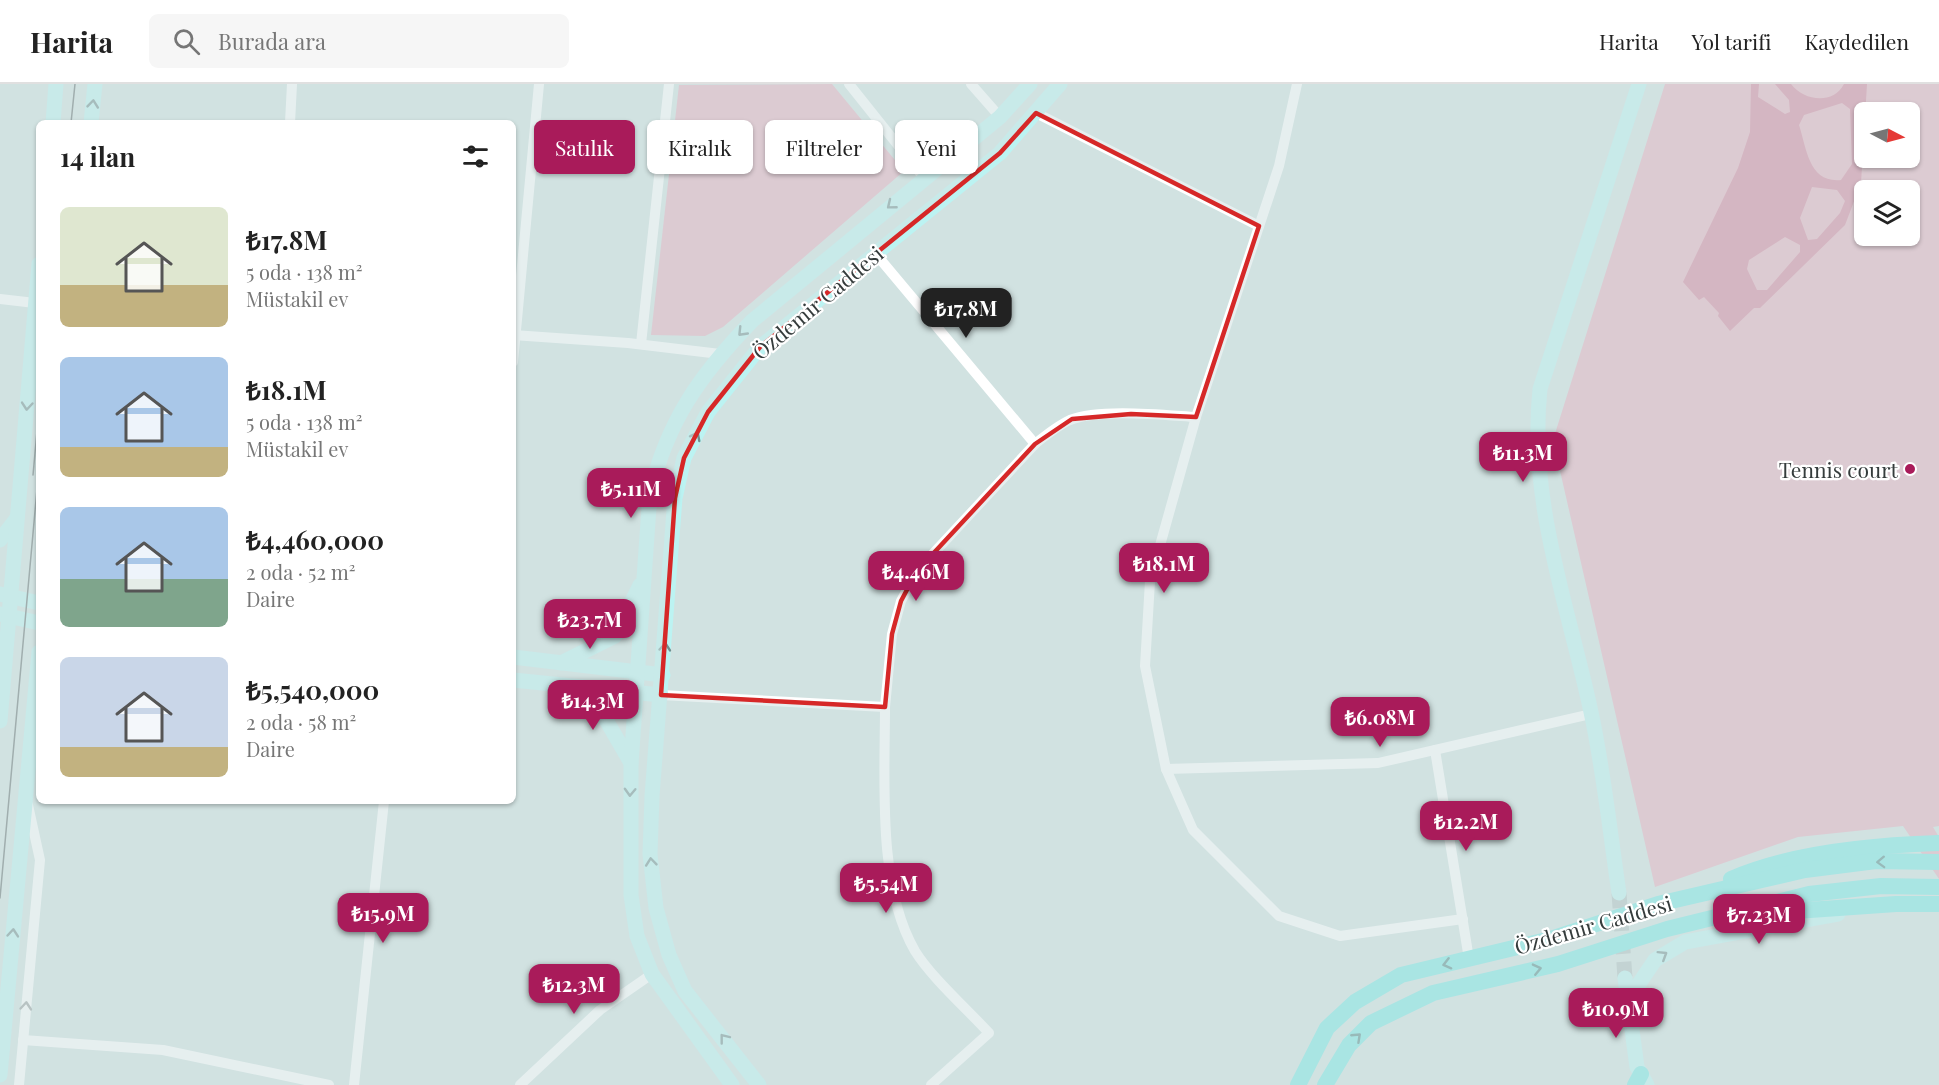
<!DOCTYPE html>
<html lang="tr">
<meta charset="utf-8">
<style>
:root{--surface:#fff;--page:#f6f6f6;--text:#222;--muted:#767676;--line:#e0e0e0;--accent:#a91b5a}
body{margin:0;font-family:"Playfair Display",serif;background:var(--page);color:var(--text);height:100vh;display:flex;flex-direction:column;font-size:22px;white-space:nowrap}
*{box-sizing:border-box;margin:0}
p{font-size:20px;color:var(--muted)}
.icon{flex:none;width:33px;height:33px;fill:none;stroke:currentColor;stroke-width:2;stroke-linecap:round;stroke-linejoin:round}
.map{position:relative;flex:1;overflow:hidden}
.side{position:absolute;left:36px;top:36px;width:480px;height:684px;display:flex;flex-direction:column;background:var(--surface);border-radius:9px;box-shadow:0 2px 4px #0004}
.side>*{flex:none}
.banner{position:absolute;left:534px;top:36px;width:570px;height:54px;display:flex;gap:12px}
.needle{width:39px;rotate:96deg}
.tools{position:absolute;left:1854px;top:18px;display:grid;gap:12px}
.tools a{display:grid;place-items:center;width:66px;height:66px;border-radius:9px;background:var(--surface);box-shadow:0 2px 4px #0004;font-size:30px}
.price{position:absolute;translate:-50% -51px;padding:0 14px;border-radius:12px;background:var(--accent);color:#fff;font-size:20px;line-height:39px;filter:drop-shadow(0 2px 3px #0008)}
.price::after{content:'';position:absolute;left:50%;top:36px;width:18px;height:14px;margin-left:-9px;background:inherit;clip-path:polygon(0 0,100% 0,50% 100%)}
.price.on{background:#222;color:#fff}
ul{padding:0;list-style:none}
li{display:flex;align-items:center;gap:18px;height:150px;padding:0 24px}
li span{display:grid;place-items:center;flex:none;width:168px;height:120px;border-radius:9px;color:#555}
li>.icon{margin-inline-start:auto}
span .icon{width:72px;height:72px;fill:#fffc;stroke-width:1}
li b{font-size:26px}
h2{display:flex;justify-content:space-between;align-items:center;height:72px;padding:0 24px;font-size:26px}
.tag{padding:0 21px;border-radius:9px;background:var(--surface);box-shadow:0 2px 4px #0004;font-size:21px;line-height:54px}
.tag.on{background:var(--accent);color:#fff}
header{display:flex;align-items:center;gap:36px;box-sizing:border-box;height:84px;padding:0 30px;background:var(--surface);border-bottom:2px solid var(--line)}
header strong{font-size:28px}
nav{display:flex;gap:33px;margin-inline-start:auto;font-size:21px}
.search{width:420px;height:54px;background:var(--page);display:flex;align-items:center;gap:15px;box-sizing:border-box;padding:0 21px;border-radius:9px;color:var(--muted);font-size:22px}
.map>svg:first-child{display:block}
.green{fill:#e9afbf;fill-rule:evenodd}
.water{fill:#d8819b;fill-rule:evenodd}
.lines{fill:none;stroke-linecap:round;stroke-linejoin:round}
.secondary-tunnel{stroke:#b2c1c0;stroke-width:15;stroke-dasharray:15 8;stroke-linecap:butt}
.street{stroke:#fff;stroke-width:10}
.secondary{stroke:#bcf3f2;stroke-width:15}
.primary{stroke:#78e8e5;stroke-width:16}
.tram{stroke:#656f6f;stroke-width:1.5}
.oneway{stroke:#728e8e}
.oneway2{stroke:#538988}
.oneway3{stroke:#9a9e9e}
.marked{fill:none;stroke:#d62828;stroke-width:4.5;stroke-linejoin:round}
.poi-dot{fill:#a91b5a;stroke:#fff;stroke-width:2}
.labels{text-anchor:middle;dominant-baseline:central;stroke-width:4.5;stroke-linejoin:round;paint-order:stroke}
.street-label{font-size:21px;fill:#353c3c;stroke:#fff}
.poi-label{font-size:21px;fill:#353c3c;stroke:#fff;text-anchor:end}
</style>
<header>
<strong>Harita</strong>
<div class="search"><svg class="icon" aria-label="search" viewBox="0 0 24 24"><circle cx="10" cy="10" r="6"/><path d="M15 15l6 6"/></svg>Burada ara</div>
<nav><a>Harita</a><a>Yol tarifi</a><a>Kaydedilen</a></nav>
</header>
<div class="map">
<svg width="1939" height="1001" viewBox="0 0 1939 1001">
<rect width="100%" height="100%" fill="#d1e2e1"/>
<g class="green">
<path d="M832,0l72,87 -181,156 -18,9 -54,-1 28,-250z"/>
<path d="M1665,0h274v742l-6,1 6,10v42l-36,-53 -105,11 -143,50 -102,-447zM1864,28h46v46h-46zM1864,106h46v46h-46z"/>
</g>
<path class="water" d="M1751,0h8l-1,13 27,17 5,-2 -1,-12 -14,-16h16c13,17 42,21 53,0h23l-6,99 -16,42 -85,83h-6l-24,23 -12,-15 1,-3 -15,-16 -5,3 -16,-18 55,-114 12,-36zM1842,19l8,6 2,55 -11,16c-32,3 -34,-30 -42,-55l5,-10zM1812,103l25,3 8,11 -5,12 -23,26 -9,1 -8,-22zM1785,153l15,8v7l-33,38h-10l-10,-21 2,-9z"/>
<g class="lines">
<path class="secondary-tunnel" d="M1619,809l6,85"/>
<g class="street">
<path d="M849,0l75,94"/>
<path d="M971,0l29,33"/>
<path d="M1297,0l-18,82 -83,251 -46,164 -5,85 21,103 27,61 86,86 61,20 123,-17"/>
<path d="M1036,29l223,113"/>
<path d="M290,39l2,-39"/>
<path d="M875,169l160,191"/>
<path d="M0,215l35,4"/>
<path d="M513,251l115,8 92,11"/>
<path d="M641,260l28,-260"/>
<path d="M513,278l26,-278"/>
<path d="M661,611l224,12 7,-73 9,-33 16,-30 118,-127c11,-9 22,-18 35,-24 30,-12 94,-5 126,-3"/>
<path d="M885,623c0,73 -8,179 30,244 16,26 52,58 74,82l-58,52"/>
<path d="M1435,666l34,209"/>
<path d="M1166,685l212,-6 213,-49"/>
<path d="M23,956l140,10 166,35"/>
<path d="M19,1001l21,-225 -12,-55"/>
<path d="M354,1001l30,-284"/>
<path d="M520,1001l80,-75 52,-36"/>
</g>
<g class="secondary">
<path d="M53,39l3,-39"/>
<path d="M91,39l4,-39"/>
<path d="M0,456l17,-22"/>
<path d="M0,510l39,9"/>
<path d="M0,530l39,9"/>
<path d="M513,573l150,18"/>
<path d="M561,579l54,-27 25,-51"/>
<path d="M513,596l148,15"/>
<path d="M571,604l27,18 33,57"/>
<path d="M0,637l39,-457"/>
<path d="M1619,809c-9,-60 -15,-121 -28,-181 -23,-107 -63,-211 -51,-323l99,-305"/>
<path d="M1625,894l12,89 10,18"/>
<path d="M1628,916l27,-40 30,-18 153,-28"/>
<path d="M0,991l39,-423"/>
<path d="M732,1001l-80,-111 -15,-38 -6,-41v-131l19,-271c18,-73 50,-118 102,-172l248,-204 30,-33"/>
<path d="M759,1001l-74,-94 -16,-36 -13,-47 -6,-54 2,-58 23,-298 9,-40 24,-46 52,-65 240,-194 60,-69"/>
</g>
<g class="primary">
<path d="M1731,795c59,-26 144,-34 208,-36"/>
<path d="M1765,829l131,-9h43"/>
<path d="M1298,1001l29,-57 28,-26 46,-27 146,-35 111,-36 147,-34 71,-9 63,1"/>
<path d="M1325,1001l24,-40 22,-22 62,-30 125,-29 109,-35 142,-35 72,-8 58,1"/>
<path d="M1635,1001l6,-11"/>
</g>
<g class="tram">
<path d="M71,39l4,-39"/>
<path d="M33,391l6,-66"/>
<path d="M0,814l39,-431"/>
</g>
</g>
<defs><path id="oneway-chevron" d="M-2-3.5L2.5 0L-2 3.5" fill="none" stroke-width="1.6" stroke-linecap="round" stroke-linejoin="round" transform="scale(1.5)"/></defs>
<g class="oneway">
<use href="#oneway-chevron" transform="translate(93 20) rotate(-84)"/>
<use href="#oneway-chevron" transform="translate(891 121) rotate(141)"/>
<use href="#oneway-chevron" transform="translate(742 248) rotate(134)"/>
<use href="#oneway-chevron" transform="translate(27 322) rotate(95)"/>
<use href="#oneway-chevron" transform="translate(696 352) rotate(-63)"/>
<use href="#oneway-chevron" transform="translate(665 563) rotate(-85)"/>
<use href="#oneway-chevron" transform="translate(630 708) rotate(92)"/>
<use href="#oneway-chevron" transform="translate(651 778) rotate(-96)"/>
<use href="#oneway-chevron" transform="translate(13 849) rotate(-85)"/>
<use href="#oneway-chevron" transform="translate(1663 871) rotate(-32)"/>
<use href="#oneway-chevron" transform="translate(724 954) rotate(-128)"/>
</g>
<g class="oneway2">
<use href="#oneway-chevron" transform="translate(1881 778) rotate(178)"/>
<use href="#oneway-chevron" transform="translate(1447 880) rotate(166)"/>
<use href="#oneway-chevron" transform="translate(1537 885) rotate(-13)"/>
<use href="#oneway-chevron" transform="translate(1357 953) rotate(-43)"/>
</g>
<use class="oneway3" href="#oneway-chevron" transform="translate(26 922) rotate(-85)"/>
<path d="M0 0H1939V1001H0ZM1036,29l223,113 -63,191 -65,-3 -59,5 -37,25 -118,127 -16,30 -9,33 -7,73 -224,-12 14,-197 9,-40 24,-46 52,-65 240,-194z" fill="#d1e2e1" fill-opacity=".55" fill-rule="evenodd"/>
<path class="marked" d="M1036,29l223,113 -63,191 -65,-3 -59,5 -37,25 -118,127 -16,30 -9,33 -7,73 -224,-12 14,-197 9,-40 24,-46 52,-65 240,-194z"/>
<circle class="poi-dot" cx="1910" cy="385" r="6"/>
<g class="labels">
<g class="street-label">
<text transform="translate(817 218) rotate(-40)">Özdemir Caddesi</text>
<text transform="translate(1593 840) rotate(-16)">Özdemir Caddesi</text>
</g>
<g class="poi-label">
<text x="1898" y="385">Tennis court</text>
</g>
</g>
</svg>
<div class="tools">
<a><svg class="needle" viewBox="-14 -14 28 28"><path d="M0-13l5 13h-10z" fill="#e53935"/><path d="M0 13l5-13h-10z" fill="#767676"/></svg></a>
<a><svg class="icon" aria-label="layers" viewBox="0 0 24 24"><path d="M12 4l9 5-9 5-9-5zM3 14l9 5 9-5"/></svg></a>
</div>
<b class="price on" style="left:966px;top:255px">₺17.8M</b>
<b class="price" style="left:1523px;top:399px">₺11.3M</b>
<b class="price" style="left:631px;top:435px">₺5.11M</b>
<b class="price" style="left:1164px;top:510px">₺18.1M</b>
<b class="price" style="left:916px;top:518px">₺4.46M</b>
<b class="price" style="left:590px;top:566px">₺23.7M</b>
<b class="price" style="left:593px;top:647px">₺14.3M</b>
<b class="price" style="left:1380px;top:664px">₺6.08M</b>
<b class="price" style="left:1466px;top:768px">₺12.2M</b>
<b class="price" style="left:886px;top:830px">₺5.54M</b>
<b class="price" style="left:383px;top:860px">₺15.9M</b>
<b class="price" style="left:1759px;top:861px">₺7.23M</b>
<b class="price" style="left:574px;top:931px">₺12.3M</b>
<b class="price" style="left:1616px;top:955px">₺10.9M</b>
<div class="banner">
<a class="tag on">Satılık</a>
<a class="tag">Kiralık</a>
<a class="tag">Filtreler</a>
<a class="tag">Yeni</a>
</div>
<section class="side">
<h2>14 ilan<svg class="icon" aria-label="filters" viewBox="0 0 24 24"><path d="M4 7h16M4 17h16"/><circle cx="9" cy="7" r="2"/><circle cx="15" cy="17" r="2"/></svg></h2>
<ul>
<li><span style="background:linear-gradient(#dfe7d0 65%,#c2b280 0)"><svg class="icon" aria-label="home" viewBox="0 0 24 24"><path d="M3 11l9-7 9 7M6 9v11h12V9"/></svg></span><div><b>₺17.8M</b><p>5 oda · 138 m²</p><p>Müstakil ev</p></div></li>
<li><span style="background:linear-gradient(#a9c7e8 75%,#c2b280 0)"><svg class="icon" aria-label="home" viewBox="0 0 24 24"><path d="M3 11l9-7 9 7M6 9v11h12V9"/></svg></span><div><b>₺18.1M</b><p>5 oda · 138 m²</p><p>Müstakil ev</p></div></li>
<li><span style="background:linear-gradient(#a9c7e8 60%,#7fa58c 0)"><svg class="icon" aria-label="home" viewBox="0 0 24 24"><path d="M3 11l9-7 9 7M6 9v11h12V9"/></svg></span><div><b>₺4,460,000</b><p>2 oda · 52 m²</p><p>Daire</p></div></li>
<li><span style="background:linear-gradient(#c9d6e8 75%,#c2b280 0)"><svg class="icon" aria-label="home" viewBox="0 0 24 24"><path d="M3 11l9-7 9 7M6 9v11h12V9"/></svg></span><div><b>₺5,540,000</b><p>2 oda · 58 m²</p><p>Daire</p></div></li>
</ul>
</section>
</div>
